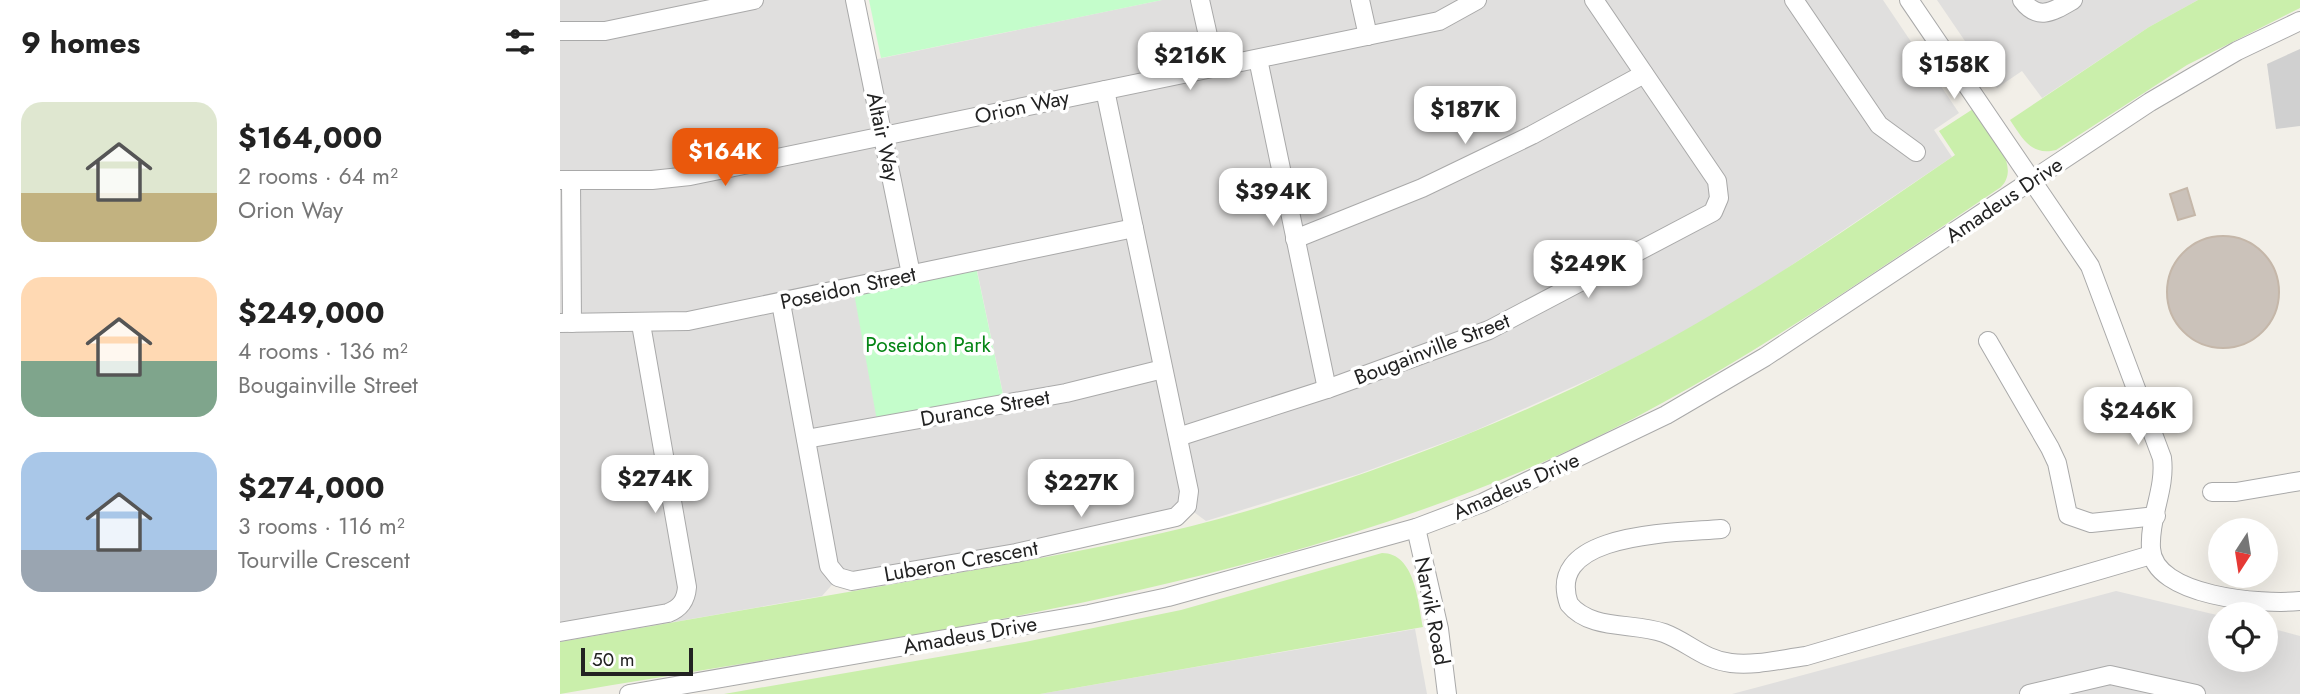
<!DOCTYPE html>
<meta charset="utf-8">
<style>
:root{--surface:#fff;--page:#f2f2f2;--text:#222;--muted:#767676;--accent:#ea580c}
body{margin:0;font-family:Jost,sans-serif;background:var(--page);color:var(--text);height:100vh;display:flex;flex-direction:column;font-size:26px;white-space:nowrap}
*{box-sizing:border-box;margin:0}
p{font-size:23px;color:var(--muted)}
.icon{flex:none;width:38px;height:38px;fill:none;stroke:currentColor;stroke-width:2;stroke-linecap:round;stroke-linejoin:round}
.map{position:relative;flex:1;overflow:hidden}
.side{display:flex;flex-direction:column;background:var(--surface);width:560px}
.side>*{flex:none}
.needle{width:46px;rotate:192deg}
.tools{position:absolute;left:1648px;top:518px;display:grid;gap:14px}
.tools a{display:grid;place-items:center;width:70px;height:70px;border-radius:50%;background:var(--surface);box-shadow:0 7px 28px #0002;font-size:35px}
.scale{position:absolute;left:21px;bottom:18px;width:112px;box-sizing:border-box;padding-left:7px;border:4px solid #222;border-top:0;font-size:19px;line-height:24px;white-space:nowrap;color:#222;-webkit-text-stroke:5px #fff;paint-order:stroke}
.price{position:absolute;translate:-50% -60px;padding:0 16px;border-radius:14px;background:#fff;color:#222;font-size:23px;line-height:46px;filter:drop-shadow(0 2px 4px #0008)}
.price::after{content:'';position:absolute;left:50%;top:42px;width:21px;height:16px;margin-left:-10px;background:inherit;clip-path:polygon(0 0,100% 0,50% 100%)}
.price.on{background:var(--accent);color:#fff}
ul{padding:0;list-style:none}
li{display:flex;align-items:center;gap:21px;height:175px;padding:0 21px}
li span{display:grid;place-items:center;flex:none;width:196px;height:140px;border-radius:21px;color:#555}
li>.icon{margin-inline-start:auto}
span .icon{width:84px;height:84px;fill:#fffc;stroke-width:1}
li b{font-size:30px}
h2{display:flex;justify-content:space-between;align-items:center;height:84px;padding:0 21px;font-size:30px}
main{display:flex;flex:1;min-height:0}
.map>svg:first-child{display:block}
.residential{fill:#e0dfde;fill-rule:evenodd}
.religious{fill:#d0d0d0}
.grass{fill:#caefab}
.park{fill:#c4fdcb}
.building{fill:#cbc2ba;stroke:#c5b7a9;stroke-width:2}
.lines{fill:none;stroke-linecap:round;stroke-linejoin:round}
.minor-casing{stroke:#a9a9a9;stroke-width:20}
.minor{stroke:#fff;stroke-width:18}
.labels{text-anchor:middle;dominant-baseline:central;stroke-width:7;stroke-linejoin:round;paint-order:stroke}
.street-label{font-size:21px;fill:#222;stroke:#fff}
.park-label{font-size:21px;fill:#058515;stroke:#fff}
</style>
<main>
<section class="side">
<h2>9 homes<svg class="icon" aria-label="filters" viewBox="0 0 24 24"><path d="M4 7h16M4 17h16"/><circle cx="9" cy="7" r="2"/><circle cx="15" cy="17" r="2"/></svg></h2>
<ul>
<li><span style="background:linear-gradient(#dfe7d0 65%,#c2b280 0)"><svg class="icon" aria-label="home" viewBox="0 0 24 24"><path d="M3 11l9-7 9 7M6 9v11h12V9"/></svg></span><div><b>$164,000</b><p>2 rooms · 64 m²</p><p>Orion Way</p></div></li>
<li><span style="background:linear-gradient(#ffd9b3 60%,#7fa58c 0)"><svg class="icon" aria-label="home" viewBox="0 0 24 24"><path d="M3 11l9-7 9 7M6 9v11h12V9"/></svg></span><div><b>$249,000</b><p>4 rooms · 136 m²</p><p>Bougainville Street</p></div></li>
<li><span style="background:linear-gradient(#a9c7e8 70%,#9aa5b1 0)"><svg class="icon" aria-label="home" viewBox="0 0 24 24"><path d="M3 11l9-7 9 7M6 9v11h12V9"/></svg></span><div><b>$274,000</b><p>3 rooms · 116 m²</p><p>Tourville Crescent</p></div></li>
</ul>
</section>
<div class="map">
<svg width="1740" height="694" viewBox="0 0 1740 694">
<rect width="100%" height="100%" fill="#f2efe8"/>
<g class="residential">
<path d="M0,0h295l13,61 294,-61h721l76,113 -25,17 18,27 -221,149 -110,59 -151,68 -111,41 -153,47 -19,-14 -6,7 -343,64 -16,18 -262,46zM415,261l30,142 -151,-116z"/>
<path d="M1377,0h261l-49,27 -107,71 -20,-27 -25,17z"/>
<path d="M1556,591l105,25v44h45v-33l34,9v58h-568z"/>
<path d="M855,629l12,65h-387z"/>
</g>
<path class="religious" d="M1740,49v77l-24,3 -9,-65z"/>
<g class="grass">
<path d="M1638,0h102v8l-113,57 -131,85c-25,6 -33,-11 -46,-30l139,-93z"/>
<path d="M1413,109c13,19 50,56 28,78 -149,100 -295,204 -460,276 -311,135 -650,174 -981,231v-52c121,-21 242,-42 363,-63 108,-19 218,-37 324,-68 128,-38 258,-87 377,-148 117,-60 223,-134 331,-208l-16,-24z"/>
<path d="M822,553c33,0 36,49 41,74l-383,67h-316l301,-52 156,-32z"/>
</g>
<g class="park">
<path d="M309,0h293l-281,58z"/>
<path d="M416,267l28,132 -127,22 -23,-128z"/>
</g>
<g class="building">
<path d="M1627,188l8,27 -17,5 -8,-26z"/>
<circle cx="1663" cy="292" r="56"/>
</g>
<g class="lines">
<g class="minor-casing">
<g id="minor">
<path d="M295,0l56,274"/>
<path d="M640,0l15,67"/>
<path d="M800,0l8,36"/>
<path d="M1234,0l85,125 37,27"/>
<path d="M1349,0l181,266 72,192c4,31 -13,59 -11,90 2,49 112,57 149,53"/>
<path d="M1462,0c16,22 32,11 51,0"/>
<path d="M0,31h45l149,-31"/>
<path d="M698,59l69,330"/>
<path d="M0,180h92l38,-4 749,-155 38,-21"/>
<path d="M11,180l1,143"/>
<path d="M735,239l127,-51 110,-53 112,-61"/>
<path d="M221,303l48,263 9,11 14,4 164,-28 160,-36 11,-11 2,-15 -84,-401"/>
<path d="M0,323l128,-2 446,-93"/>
<path d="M1428,341l62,107 7,15 11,52 23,8 65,-7"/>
<path d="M618,437l149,-48 162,-59 224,-118 6,-14 -2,-17 -123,-181"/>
<path d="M246,439l260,-46 97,-24"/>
<path d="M1652,492h24l64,-11"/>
<path d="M856,528l23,101 8,65"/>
<path d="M1161,529c-42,4 -178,2 -152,75 22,27 64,18 95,29 24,9 40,27 67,30 24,3 51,-4 75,-7l345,-101"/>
<path d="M0,632l108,-19c13,-5 18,-13 19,-26l-46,-263"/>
<path d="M69,694l460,-80 79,-17 248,-69 66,-25 184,-88 99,-58 385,-255 87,-51 63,-30"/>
<path d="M1469,694l81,-19 86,19"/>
</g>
</g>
<use href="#minor" class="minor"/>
</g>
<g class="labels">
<g class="street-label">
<text transform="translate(462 107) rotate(-12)">Orion Way</text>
<text transform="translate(323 137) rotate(78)">Altair Way</text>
<text transform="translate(1444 200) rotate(-34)">Amadeus Drive</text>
<text transform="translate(288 288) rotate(-12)">Poseidon Street</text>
<text transform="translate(872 349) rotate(-21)">Bougainville Street</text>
<text transform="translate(425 408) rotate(-10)">Durance Street</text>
<text transform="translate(956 486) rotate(-24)">Amadeus Drive</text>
<text transform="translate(401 561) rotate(-10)">Luberon Crescent</text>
<text transform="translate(872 611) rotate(79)">Narvik Road</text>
<text transform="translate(410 635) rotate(-10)">Amadeus Drive</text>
</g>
<g class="park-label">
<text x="368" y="345">Poseidon Park</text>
</g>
</g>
</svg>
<div class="tools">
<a><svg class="needle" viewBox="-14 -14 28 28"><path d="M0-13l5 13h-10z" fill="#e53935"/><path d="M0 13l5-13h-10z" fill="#767676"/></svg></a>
<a><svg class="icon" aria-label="locate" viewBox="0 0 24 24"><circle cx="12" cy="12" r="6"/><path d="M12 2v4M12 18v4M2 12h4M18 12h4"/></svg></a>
</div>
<div class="scale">50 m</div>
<b class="price" style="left:630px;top:92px">$216K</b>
<b class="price" style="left:1394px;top:101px">$158K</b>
<b class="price" style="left:905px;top:146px">$187K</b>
<b class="price on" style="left:165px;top:188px">$164K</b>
<b class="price" style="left:713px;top:228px">$394K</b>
<b class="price" style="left:1028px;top:300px">$249K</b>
<b class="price" style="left:1578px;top:447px">$246K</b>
<b class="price" style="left:95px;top:515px">$274K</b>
<b class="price" style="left:521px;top:519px">$227K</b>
</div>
</main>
